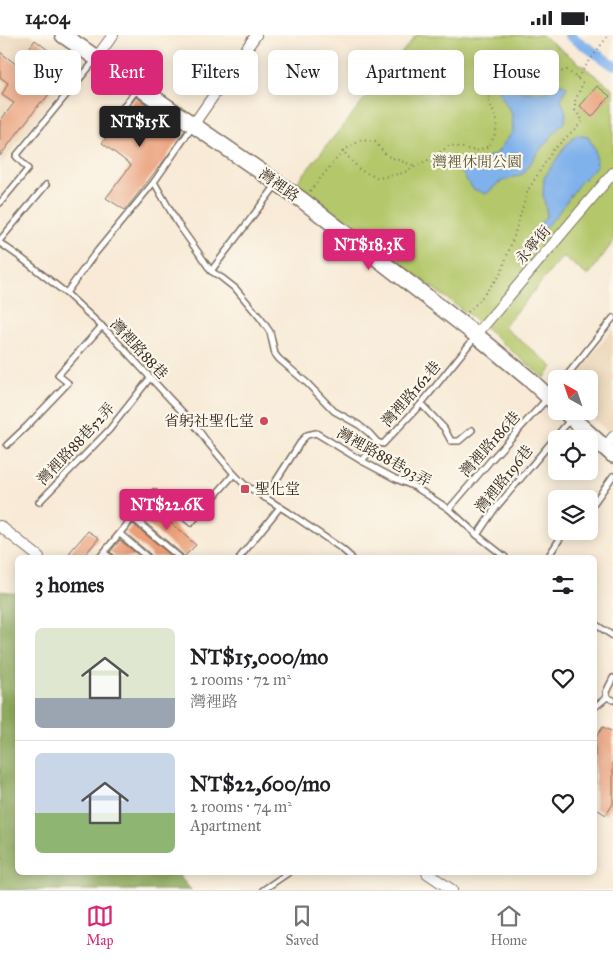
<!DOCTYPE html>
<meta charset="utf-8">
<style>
:root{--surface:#fff;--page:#f6f6f6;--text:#202124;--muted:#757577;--line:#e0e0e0;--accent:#db2777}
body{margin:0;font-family:"IM FELL Great Primer","Noto Serif TC",serif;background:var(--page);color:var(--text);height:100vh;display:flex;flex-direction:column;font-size:19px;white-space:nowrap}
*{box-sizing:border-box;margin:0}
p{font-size:16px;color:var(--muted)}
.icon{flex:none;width:28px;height:28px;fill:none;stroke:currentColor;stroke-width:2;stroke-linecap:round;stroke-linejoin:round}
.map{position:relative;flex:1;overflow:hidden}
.details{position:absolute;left:15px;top:520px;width:582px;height:320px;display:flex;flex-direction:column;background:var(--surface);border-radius:8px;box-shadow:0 2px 12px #0003}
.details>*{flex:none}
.hud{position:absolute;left:15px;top:15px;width:584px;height:45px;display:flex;gap:10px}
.needle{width:32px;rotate:320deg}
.buttons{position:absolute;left:548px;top:335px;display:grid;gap:10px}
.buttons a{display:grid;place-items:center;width:50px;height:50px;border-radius:8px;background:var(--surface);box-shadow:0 2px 12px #0003;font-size:25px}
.price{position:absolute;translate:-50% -42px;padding:0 11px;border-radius:5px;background:var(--accent);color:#fff;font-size:16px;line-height:32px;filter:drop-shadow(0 1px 2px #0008)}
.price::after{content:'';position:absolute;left:50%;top:30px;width:15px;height:11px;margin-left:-8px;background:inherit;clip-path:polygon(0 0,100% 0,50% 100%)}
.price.active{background:#222;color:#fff}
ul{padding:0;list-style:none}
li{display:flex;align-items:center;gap:15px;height:125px;padding:0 20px}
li+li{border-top:1px solid var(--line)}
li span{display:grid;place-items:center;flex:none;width:140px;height:100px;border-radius:8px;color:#555}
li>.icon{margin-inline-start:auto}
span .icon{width:60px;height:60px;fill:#fffc;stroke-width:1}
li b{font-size:21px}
h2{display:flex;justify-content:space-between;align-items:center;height:60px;padding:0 20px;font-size:21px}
.chip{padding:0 18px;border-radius:8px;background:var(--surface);box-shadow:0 2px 12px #0003;font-size:18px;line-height:45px}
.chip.active{background:var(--accent);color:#fff}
.status{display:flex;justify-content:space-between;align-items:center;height:35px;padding:0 25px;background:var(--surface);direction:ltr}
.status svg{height:14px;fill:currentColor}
.tab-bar{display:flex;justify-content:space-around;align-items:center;height:70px;border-top:1px solid var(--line);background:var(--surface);font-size:14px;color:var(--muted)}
.tab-bar a{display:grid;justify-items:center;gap:2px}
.tab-bar .active{color:var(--accent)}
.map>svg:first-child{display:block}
.built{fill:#ecd7ba}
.green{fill:#b4c76b;stroke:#787844}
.forest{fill:#8fac5f;stroke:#656b3e}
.water{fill:#7fb1eb;stroke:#5d6e84}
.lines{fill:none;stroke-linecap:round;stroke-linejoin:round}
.canal{stroke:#7fb1eb;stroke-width:10}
.building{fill:#ea9f79}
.lane-casing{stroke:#7d6d5e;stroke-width:8}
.street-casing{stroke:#7d6d5e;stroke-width:12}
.secondary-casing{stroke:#7d6d5e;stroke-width:18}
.path{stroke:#7d6d5e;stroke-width:2;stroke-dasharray:1 4;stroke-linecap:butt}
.lane{stroke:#fff;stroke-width:5}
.street{stroke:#fff;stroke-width:10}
.secondary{stroke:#fff;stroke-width:15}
.poi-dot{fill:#d1495b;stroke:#fbf7ec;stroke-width:2}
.labels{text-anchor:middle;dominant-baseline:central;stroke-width:4.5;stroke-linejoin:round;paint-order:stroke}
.park-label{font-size:15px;fill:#5f5935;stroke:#fbf7ec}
.street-label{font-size:15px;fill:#3b2a1e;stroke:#fbf7ec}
.poi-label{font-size:15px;fill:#3b2a1e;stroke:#fbf7ec;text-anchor:end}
</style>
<div class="status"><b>14:04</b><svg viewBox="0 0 49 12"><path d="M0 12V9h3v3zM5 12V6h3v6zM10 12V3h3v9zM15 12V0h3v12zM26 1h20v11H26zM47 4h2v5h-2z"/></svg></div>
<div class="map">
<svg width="613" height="855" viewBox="0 0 613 855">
<rect width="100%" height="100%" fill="#fbf7ec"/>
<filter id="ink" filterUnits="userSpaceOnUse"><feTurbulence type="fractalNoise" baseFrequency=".02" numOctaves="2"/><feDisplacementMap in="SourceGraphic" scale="10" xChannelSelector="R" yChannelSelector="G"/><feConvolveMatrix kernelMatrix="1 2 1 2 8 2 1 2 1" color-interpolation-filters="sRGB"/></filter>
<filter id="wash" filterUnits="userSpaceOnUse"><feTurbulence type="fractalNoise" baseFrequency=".0096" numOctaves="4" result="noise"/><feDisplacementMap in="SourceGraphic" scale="20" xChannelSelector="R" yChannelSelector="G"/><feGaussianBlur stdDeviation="1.12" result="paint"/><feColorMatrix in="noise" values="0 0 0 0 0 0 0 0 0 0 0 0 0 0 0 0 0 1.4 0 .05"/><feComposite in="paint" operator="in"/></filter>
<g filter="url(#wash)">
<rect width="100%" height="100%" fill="#f8ead6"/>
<g class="built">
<path d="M0,0h31l47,32 -78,98z"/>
<path d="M613,294v100l-3,4 -27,-22h6v-32h-16z"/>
</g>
<path class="green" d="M416,0h126l71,54v153l-25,34 -25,-20 -59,71 49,40 -9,11 -75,-63 -174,-130z"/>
<path class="forest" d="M0,556l17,2 1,280h159l14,17h-191z"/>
<g class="water">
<path d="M559,48l8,3 -6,14 5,12 -1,9 -27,31 -15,22 -23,8 -14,12 -13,-5 -12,-17 6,-7 29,-11 17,-23 -1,-17 -13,-21 4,-9 22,8h21z"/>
<path d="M577,100l11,2 7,12 2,17 -18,18 -23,32 -16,16 -3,-4 10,-13 -4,-21 1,-16 22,-33z"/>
</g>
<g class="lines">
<path class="canal" d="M569,0l44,30"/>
</g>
<g id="blocks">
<g class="building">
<path d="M35,5l34,26 -26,36h-2l-41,54v-35l14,-18 -12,-8 6,-12 -8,-6v-25l17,13z"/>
<path d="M597,51l13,10 -18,21 -12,-11z"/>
<path d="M136,62l49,33 -19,28 -41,52 -19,-12 25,-33 -29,-22z"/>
<path d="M149,469l47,41 -12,12 -2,-3 -43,-37z"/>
<path d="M133,489l40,33h-22l-1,-3 -24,-21z"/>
<path d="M88,496l11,7 -16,19h-9l-5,-4z"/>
<path d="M120,505l21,17h-27v-2l-4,-3z"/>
<path d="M603,692l10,5v72l-7,11 -11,-7v-70z"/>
</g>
</g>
</g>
<g filter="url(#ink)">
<use href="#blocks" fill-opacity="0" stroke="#7d6d5e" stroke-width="1"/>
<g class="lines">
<g class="lane-casing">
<g id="lane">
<path d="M105,96l33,-43"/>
<path d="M154,147l24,42 20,28 13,19 11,7 14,11 25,30 9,13 5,22 4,5 28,24 27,28 25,14 10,8 8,9"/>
<path d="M0,168l28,-34 -12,-13 80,-97"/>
<path d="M0,205l46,-55"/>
<path d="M0,208l20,14 46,36 45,42 59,64 24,25 14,19 26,31 11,11 43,27 54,37 9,8"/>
<path d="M211,236l66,-87"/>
<path d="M66,258l28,-38 60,-73 39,-56"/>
<path d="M564,344l49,-61"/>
<path d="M421,369l23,24 7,13h8l13,-11"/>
<path d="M7,410l20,-19 41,-43 -10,-8 44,-49"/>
<path d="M362,426l15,-19 6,2 38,-40 55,-68"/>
<path d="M265,463l37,-58 5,-5 9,-2 46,28 32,17 21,9 34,22 28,26 28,22"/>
<path d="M39,467l70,-72 41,-52"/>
<path d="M449,474l42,-49 65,-71"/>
<path d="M589,475l24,-34"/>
<path d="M133,483l46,39"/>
<path d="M120,499l27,23"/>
<path d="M477,500l17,-25 76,-90"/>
<path d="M104,518l6,4"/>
<path d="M100,522l54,-65 37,31 43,-49"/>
<path d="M240,522l40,-50"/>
<path d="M548,522l13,-20 7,-6"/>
<path d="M595,589l18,12"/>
<path d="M607,662l-1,-5 7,-14"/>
<path d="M595,672l12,-10 6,3"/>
<path d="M263,855l25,-17"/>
</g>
</g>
<g class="street-casing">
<g id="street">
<path d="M96,23l17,-23"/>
<path d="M193,90l63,-90"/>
<path d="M476,300l137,-162"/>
<path d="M605,412l8,-10"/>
<path d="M0,491l39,31"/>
<path d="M427,838l25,17"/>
</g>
</g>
<g class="secondary-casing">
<g id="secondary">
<path d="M63,0l239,165 174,135 52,43 28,26"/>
<path d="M564,376l49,44"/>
</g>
</g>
<g class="path">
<path d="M577,43l30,-41"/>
<path d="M343,116l18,-11 14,2 12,14 28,10"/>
<path d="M310,156l33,-40 17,19 18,8 25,-5 29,-15 18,-13 26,6 13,-5 7,-14 1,-13 -8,-16v-19l8,-9 9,-4c7,4 15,10 22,10 14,1 26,-8 39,-11l16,13 -8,18v9l8,11 -30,29 -25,40 -15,49 -12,34 -23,29 -11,11"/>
</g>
<use href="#lane" class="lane"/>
<use href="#street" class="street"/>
<use href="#secondary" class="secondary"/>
</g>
</g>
<g class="poi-dot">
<circle cx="264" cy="386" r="5"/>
<rect x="240" y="449" width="10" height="10" rx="2.5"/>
</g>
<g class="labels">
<g class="park-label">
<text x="477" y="127">灣裡休閒公園</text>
</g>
<g class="street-label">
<text transform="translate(279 150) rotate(35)">灣裡路</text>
<text transform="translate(533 210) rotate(-50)">永寧街</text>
<text transform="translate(139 314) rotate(47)">灣裡路88巷</text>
<text transform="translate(411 359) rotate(-49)">灣裡路162巷</text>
<text transform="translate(76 409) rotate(-47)">灣裡路88巷52弄</text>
<text transform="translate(490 409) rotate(-48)">灣裡路186巷</text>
<text transform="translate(384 422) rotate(29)">灣裡路88巷93弄</text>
<text transform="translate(504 444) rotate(-51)">灣裡路196巷</text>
</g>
<g class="poi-label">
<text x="254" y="386">省躬社聖化堂</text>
<text x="255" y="454" text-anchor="start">聖化堂</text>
</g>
</g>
</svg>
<div class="buttons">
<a><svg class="needle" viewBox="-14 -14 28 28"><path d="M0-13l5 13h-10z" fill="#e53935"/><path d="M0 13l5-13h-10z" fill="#757577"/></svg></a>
<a><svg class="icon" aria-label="locate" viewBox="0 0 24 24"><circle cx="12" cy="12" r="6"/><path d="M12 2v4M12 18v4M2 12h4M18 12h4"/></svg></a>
<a><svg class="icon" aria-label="layers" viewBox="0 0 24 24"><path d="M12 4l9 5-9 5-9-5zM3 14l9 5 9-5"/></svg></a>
</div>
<b class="price active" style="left:140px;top:113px">NT$15K</b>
<b class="price" style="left:369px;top:236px">NT$18.3K</b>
<b class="price" style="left:167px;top:496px">NT$22.6K</b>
<div class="hud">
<a class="chip">Buy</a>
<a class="chip active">Rent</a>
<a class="chip">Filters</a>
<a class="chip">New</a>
<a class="chip">Apartment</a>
<a class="chip">House</a>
</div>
<section class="details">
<h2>3 homes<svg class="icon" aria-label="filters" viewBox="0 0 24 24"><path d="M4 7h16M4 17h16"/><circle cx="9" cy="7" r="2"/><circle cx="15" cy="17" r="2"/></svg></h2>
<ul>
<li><span style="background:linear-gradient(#dfe7d0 70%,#9aa5b1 0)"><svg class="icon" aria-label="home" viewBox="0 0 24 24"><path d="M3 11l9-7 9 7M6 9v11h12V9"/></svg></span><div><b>NT$15,000/mo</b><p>2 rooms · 72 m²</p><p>灣裡路</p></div><svg class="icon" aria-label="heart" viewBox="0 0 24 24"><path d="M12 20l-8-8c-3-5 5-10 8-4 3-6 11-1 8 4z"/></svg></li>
<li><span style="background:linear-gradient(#c9d6e8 60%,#8fb573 0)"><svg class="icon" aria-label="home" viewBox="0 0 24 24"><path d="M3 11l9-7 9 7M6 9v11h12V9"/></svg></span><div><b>NT$22,600/mo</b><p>2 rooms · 74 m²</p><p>Apartment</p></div><svg class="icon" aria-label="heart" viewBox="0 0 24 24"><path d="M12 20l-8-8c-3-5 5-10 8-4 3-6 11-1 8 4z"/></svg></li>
</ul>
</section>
</div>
<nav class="tab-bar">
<a class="active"><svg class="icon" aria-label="map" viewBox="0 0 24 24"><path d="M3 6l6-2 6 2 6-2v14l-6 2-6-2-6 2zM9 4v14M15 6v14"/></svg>Map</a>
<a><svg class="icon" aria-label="saved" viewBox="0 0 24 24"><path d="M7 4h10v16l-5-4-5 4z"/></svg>Saved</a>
<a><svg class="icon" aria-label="home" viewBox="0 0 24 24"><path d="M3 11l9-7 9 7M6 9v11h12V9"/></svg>Home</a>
</nav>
